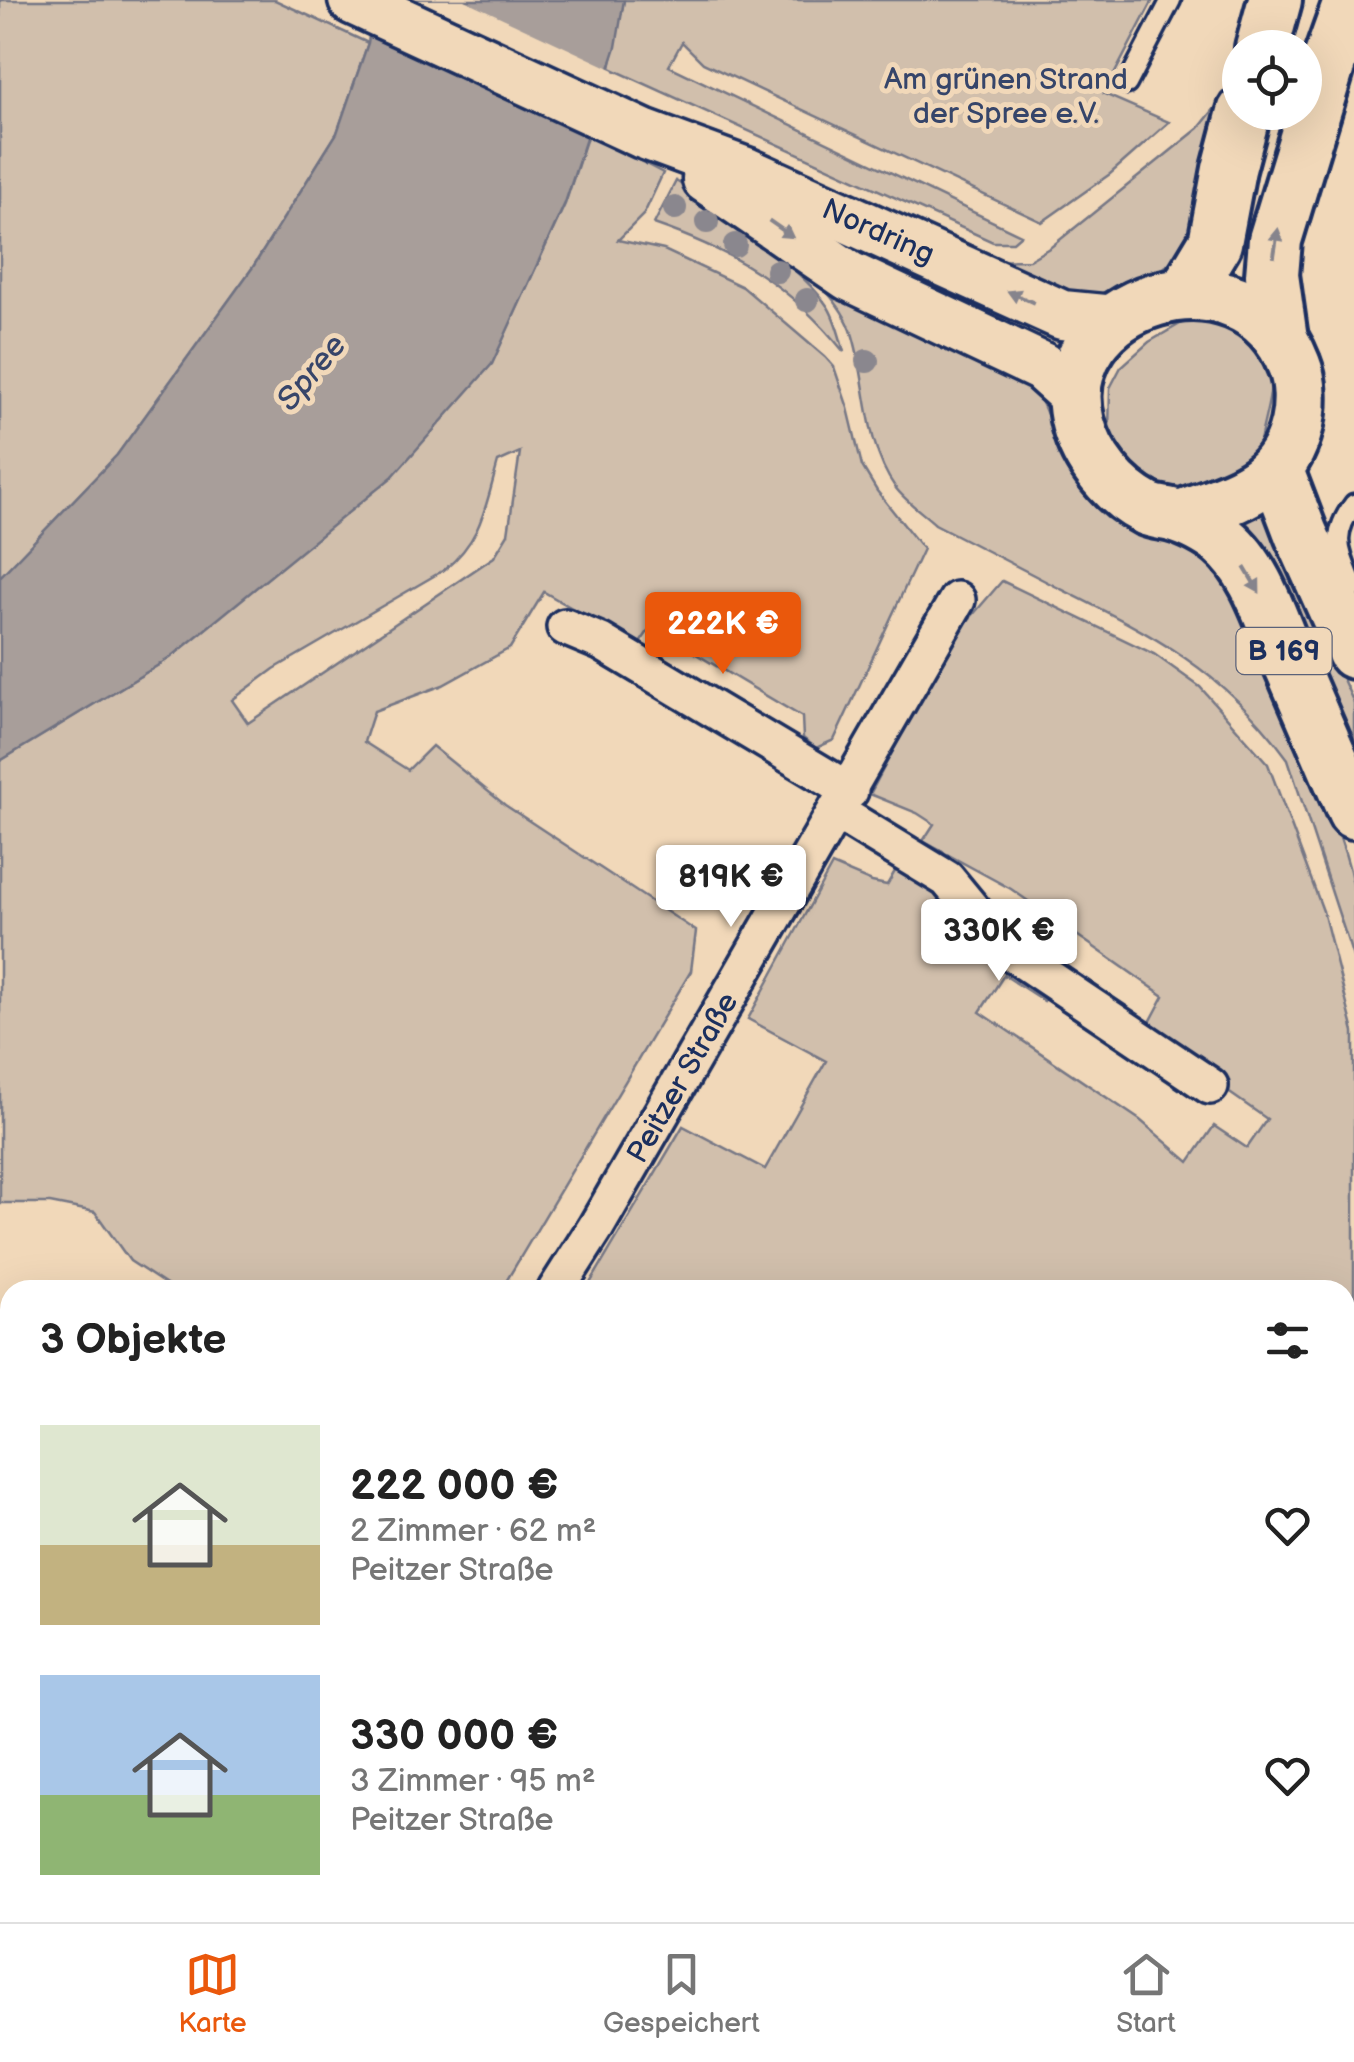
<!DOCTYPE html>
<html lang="de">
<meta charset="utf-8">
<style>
:root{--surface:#fff;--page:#f2f2f2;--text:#222;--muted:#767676;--line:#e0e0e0;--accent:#ea580c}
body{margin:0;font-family:"Balsamiq Sans",sans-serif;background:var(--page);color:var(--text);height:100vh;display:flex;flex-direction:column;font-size:38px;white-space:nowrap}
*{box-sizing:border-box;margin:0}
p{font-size:32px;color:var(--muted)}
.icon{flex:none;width:55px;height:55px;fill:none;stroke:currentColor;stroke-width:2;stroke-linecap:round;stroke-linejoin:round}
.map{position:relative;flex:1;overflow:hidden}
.details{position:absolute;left:0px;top:1280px;width:1355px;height:642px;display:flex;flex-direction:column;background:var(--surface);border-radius:30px 30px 0 0;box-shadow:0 10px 40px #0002}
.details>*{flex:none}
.buttons{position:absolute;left:1222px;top:30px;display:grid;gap:20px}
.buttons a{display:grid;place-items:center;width:100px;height:100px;border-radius:50%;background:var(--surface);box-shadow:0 10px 40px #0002;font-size:50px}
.price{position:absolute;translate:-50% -85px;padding:0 22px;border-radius:10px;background:#fff;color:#222;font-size:32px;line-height:65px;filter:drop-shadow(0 2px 5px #0008)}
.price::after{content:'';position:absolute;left:50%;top:60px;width:30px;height:22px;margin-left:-15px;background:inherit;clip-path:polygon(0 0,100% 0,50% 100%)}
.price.selected{background:var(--accent);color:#fff}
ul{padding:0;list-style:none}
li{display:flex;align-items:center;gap:30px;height:250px;padding:0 40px}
li span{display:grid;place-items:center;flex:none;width:280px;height:200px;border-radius:0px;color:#555}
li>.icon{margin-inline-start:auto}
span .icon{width:120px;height:120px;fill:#fffc;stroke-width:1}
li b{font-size:42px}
h2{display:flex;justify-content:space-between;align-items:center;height:120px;padding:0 40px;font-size:42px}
.menu{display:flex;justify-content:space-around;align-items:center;height:140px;border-top:2px solid var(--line);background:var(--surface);font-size:28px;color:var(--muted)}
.menu a{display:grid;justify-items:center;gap:5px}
.menu .selected{color:var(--accent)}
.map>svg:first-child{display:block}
.built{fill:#e1cbb2}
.green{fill:#d1bfac;stroke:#767785;stroke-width:2.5;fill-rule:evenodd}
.water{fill:#a89e9a;stroke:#707282;stroke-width:2.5}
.pier{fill:#f1d8b9}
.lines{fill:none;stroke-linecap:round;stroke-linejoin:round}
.service-casing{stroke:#1b2f5e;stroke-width:25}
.minor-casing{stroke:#1b2f5e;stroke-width:42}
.secondary-casing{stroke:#1b2f5e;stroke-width:55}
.primary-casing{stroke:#1b2f5e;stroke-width:60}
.service{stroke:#f1d8b9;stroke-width:18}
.minor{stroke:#f1d8b9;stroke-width:35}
.secondary{stroke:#f1d8b9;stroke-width:48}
.primary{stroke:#f1d8b9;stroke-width:52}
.tree{fill:#8a878e}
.oneway{fill:#86848c}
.labels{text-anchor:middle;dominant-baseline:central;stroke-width:10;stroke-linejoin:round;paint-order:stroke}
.shield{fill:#f1d8b9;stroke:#5b6279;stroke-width:2.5}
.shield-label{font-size:28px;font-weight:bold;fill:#1b2f5e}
.park-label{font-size:30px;fill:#36456a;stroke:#f1d8b9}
.street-label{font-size:30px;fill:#1b2f5e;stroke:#f1d8b9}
.water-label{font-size:32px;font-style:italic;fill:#37456a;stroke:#f1d8b9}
</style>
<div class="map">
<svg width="1354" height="1922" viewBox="0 0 1354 1922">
<rect width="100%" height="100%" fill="#f1d8b9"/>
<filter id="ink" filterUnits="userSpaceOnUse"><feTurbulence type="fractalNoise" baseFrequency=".01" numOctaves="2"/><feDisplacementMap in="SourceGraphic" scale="20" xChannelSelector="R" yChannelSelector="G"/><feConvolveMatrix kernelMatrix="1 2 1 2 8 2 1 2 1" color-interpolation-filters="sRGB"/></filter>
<g filter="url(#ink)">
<path class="built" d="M1345,1503l9,7v412h-662l-1,-9 654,-1z"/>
<g class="green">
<path d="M0,0h275l93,43 -31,90 -84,134 -136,188 -117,122z"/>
<path d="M624,0h529l-49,94 65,28 -59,52 -68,48 -339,-159 -21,-21 -13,24 352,169 -8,7h-20l-383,-174z"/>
<path d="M1219,103l-31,132c-17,44 -63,54 -104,68l-95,-42 40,-1 22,-13 148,-119z"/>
<path d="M588,134l75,39 -19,41 -26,26 46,10 79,37 82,70 9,10 14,41 14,58 15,25 46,58 -89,191 -18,8 -13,-10 -1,-21 -143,-85 -10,-2 -11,16 -94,-54 -34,56 -67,37 -69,26 -10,31 44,28 24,-24 73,59 191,126 -5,40 -190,319h-327l-44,-29 -35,-49 -45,-9h-50v-442l170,-103 222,-182 100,-113 73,-159zM520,452l-12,82 -14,23 -246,166 -16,-23 42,-31 170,-99c38,-31 41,-62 54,-108z"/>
<path d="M676,181c42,29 125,85 152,126 8,13 12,30 16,45 -55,-68 -109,-100 -190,-128z"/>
<path d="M785,199l288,135 -11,18 -208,-98z"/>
<path d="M821,285l211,99c32,52 27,102 84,140 30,19 73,14 97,41 38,42 55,105 77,156 21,49 53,111 63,163 1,23 1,52 1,76l-66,-201c-65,-91 -141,-127 -237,-175 -39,-20 -77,-40 -116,-60 -13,-12 -30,-23 -40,-37 -32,-45 -27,-108 -44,-157 -7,-18 -18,-31 -30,-45z"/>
<path d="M1221,307c12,15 43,45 48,62 8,25 -13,67 -12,99l-53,24 -45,-3 -39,-30 -11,-27 1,-44 11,-21 28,-25 45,-26z"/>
<path d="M1259,498l95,205v64l-95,-224 -25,-30z"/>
<path d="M1002,581l152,73 46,33 68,77 55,147 31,121v346l-9,4v-92h-759l97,-164 82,43 61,-108 -78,-42 84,-154 40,17 15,3 11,-19 24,12 128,114 -6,9 -40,-26 -24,37 160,108 49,42 25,-36 33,22 20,-29 -43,-30 -76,-63 16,-30 -153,-107 -88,-48 11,-17 -17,-11 -47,-19 83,-156z"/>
<path d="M0,1738l10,6v121l-10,11z"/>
</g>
<path class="water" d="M374,0h250l-8,47 -51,156 -73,161 -100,113 -222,181 -170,103v-184l117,-122 136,-188 84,-134 31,-90z"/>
<path class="pier" d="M369,0h95l150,70 -22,66z"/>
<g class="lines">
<g class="service-casing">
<g id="service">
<path d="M1127,84l44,-84"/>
<path d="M1354,504c-25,33 -14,48 0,84"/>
</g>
</g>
<g class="minor-casing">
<g id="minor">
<path d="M565,627l36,15 249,149"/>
<path d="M837,812l110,67 56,68 207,139"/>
<path d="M556,1290l40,-63 361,-627"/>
<path d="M1345,1419l9,-4"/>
<path d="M0,1673l10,6"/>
<path d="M29,1922l8,-10"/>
<path d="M172,1922l22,-10"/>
</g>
</g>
<g class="secondary-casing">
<g id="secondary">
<path d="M353,0l290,134 103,38 316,143 52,5"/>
<path d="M707,179l142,97 193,91 32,29"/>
</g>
</g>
<g class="primary-casing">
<g id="primary">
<path d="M1262,48l13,-48"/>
<path d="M1186,291l29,-48 14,-74 15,-57"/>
<path d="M1281,339l-9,-64 3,-35 56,-184 20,-56"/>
<path d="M1277,471l24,63 53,118"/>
<path d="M1181,517c53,-21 102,-30 116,-93 4,-18 4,-42 -3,-59 -49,-129 -248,-65 -216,58 9,36 36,69 69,86 9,4 19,4 29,7 14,4 35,15 47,25 34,28 48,79 65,118 22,51 44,102 66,153"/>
</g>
</g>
<use href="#service" class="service"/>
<use href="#minor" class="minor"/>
<use href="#secondary" class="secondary"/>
<use href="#primary" class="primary"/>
</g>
<g class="tree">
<circle cx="675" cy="208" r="12"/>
<circle cx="707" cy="222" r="12"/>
<circle cx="735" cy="245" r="12"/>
<circle cx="777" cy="271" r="12"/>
<circle cx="807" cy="300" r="12"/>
<circle cx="867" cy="361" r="12"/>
</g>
<defs><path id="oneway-solid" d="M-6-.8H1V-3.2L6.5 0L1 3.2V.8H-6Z" transform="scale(2.5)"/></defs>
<g class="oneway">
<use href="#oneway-solid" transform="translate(781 229) rotate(35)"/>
<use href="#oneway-solid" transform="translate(1276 243) rotate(-81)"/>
<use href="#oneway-solid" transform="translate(1021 297) rotate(-156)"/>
<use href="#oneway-solid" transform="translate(1252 580) rotate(59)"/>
</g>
</g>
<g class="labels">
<rect class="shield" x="1236.5" y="628" width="95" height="46" rx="8"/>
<g class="shield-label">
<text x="1284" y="651">B 169</text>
</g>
<g class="park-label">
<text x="1006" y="80">Am grünen Strand<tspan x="1006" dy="34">der Spree e.V.</tspan></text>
</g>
<g class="street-label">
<text transform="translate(878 232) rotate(24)">Nordring</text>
<text transform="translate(683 1078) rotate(-60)">Peitzer Straße</text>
</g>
<g class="water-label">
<text transform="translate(312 373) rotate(-50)">Spree</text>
</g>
</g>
</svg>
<div class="buttons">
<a><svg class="icon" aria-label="locate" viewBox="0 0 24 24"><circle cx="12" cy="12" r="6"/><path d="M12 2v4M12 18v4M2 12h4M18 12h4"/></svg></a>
</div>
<b class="price selected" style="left:723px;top:677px">222K €</b>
<b class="price" style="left:731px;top:930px">819K €</b>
<b class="price" style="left:999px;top:984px">330K €</b>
<section class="details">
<h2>3 Objekte<svg class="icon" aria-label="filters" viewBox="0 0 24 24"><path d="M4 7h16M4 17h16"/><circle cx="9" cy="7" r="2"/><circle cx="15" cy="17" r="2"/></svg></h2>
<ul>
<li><span style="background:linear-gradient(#dfe7d0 60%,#c2b280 0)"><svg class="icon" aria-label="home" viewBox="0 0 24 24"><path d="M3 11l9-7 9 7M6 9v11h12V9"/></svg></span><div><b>222 000 €</b><p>2 Zimmer · 62 m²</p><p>Peitzer Straße</p></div><svg class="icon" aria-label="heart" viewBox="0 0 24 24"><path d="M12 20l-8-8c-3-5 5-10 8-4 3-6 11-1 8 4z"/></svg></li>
<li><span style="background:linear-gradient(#a9c7e8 60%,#8fb573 0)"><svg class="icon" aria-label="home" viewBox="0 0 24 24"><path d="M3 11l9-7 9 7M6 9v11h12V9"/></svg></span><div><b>330 000 €</b><p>3 Zimmer · 95 m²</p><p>Peitzer Straße</p></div><svg class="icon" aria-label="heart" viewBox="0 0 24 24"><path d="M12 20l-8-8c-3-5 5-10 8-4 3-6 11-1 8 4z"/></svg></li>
</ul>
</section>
</div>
<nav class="menu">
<a class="selected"><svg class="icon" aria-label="map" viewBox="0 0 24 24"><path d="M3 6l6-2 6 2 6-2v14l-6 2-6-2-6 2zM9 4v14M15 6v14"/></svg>Karte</a>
<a><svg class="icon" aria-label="saved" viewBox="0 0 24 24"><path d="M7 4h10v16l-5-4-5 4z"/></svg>Gespeichert</a>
<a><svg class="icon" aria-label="home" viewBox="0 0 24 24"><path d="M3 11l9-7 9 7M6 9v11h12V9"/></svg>Start</a>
</nav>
